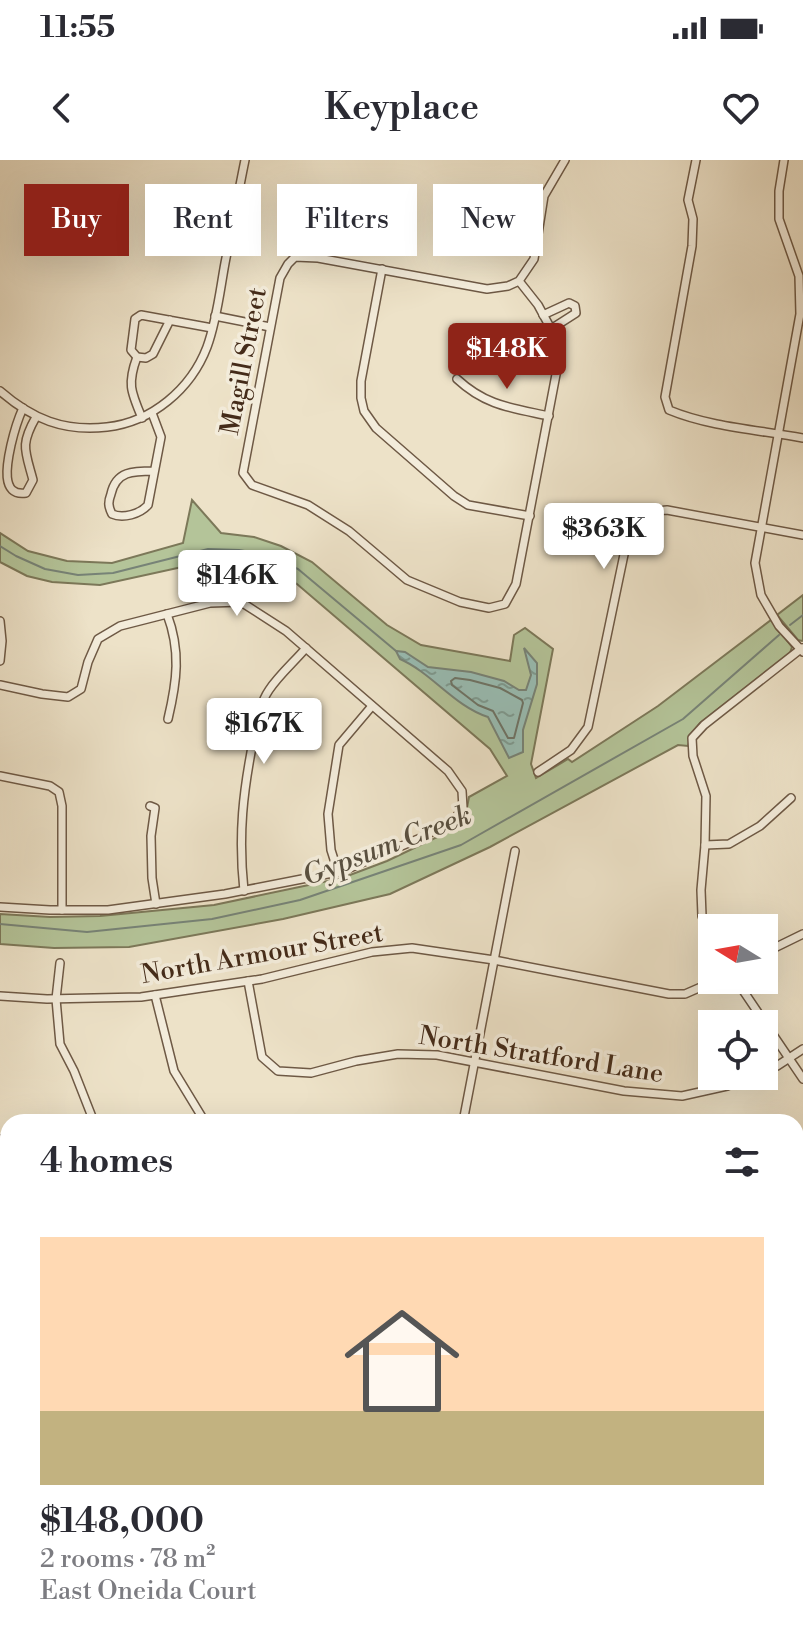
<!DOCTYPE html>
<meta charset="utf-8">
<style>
:root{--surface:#fff;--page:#f7f7f7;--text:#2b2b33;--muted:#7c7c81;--line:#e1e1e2;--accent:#8f2418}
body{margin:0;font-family:"Libre Bodoni",serif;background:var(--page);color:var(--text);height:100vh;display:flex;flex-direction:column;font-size:30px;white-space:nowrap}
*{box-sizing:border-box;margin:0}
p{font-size:26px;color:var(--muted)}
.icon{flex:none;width:44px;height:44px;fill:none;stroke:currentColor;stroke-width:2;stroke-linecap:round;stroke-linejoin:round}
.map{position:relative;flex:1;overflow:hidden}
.drawer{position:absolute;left:0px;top:954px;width:804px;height:536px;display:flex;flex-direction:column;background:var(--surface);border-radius:24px 24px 0 0;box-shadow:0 8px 32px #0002}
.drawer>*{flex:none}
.hud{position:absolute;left:24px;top:24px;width:756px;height:72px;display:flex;gap:16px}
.needle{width:52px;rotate:281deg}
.fabs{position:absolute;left:698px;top:754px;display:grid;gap:16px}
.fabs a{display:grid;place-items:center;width:80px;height:80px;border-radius:0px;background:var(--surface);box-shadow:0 8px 32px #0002;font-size:40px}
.price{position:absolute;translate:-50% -68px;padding:0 18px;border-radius:8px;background:#fff;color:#222;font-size:26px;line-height:52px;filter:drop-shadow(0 2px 4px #0008)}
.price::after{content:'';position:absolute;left:50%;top:48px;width:24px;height:18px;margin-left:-12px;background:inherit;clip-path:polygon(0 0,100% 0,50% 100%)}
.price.on{background:var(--accent);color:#fff}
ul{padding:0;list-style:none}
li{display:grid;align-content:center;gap:16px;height:424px;padding:0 40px}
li+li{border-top:2px solid var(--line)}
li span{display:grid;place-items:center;height:248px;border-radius:0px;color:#555}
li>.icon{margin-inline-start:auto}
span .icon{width:144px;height:144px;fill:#fffc;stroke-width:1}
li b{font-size:34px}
h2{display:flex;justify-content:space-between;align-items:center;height:96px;padding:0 40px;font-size:34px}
.chip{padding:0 28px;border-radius:0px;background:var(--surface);box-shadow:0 8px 32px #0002;font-size:28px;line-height:72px}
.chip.on{background:var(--accent);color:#fff}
.status{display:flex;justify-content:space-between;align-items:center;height:56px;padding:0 40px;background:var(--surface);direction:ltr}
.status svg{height:22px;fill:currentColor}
header{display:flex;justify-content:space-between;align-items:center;height:104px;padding:0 40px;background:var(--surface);font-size:36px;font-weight:600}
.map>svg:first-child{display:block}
.green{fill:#b4c499;stroke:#7c7859;stroke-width:2}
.water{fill:url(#water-ripples);stroke:#778377;stroke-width:2}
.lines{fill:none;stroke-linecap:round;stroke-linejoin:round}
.shore{stroke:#6e7467;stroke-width:2}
.stream{stroke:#778377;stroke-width:2}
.minor-casing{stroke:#6e5945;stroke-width:10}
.tertiary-casing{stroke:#6e5945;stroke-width:12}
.secondary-casing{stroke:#442b19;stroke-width:13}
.minor{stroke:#f3ecdb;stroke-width:7}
.tertiary{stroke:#f3ecdb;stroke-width:9}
.secondary{stroke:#f3ecdb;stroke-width:10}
.labels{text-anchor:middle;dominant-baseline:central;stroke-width:7;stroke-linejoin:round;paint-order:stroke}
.street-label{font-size:26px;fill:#442b19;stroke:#f3ecdb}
.water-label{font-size:28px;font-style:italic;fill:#595040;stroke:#f3ecdb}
</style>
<div class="status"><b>11:55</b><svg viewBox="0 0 49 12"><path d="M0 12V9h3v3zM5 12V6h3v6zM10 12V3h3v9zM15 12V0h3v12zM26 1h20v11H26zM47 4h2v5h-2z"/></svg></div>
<header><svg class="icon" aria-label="back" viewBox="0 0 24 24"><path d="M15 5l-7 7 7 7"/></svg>Keyplace<svg class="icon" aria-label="heart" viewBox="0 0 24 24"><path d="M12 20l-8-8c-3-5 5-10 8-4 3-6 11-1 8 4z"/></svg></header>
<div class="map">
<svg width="803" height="1490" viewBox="0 0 803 1490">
<defs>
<pattern id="water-ripples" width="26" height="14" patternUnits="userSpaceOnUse" patternTransform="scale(2)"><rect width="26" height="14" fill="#99beb5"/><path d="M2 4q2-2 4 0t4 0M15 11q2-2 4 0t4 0" fill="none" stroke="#7e9b92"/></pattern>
</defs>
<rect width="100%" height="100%" fill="#ede2c8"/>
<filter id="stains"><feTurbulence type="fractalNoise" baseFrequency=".0025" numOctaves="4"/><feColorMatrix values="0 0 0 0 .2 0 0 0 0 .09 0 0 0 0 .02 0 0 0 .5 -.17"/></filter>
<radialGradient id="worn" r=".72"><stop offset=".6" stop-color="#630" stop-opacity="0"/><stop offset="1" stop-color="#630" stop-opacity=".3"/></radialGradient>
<g class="green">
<path d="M192,340l29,33 33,4 27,9 31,16 75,63 34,20 89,16 4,-26 11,-7 28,21 -22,115 5,14 32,-19 4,3 86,-56 113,-86 21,27 -2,6 -90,70 -8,10 -4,13 -10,-1 -188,102 -100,47 -107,25 -154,28 -75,1 -54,-4v-30l50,3 50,-1 114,-11 128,-27 45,-17 63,-30 11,-8 5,-10 3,-16 38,-21 -17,-27 -193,-165 -29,-16 -28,-8h-26l-114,25 -48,-3 -25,-6 -27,-14v-29l28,18 39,10 45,2 71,-20z"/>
<path d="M803,435v45l-1,1 -4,-1 -21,-25z"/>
</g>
<path class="water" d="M524,488l13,15v21l-14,46v22l-14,6 -21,-41c-34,-11 -56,-44 -88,-58l-4,-8 9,1 23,15 43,5 33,9 15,9h7l5,-15z"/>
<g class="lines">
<path class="shore" d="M455,518l15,2 30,8 22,12 1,3 -9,35h-6l-15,-27 -15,-6 -26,-20 -1,-4z"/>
<g class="stream">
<path d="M0,386l16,10 29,13 33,6 35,-2 95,-24 31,1 22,4 37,15 98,82"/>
<path d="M790,465l13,-10"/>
<path d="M0,764l87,8 125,-13 88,-19 161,-55 222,-126 96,-84"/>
</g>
<g class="minor-casing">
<g id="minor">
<path d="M696,0l-8,40 5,19 -1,27 -27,151 4,13c41,17 90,20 134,28"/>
<path d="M784,0l-5,31v28l20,57 1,38 -45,249 6,32 18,31 24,26"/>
<path d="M382,109l-21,112v17l3,13 12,17 78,68 14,9 62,11"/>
<path d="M519,121l19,24 13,24 7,35 -42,220 -11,20 -16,4 -29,-6 -53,-22 -58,-49 -41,-26 -56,-20 -9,-12 37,-195 8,-14 7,-7 23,1 169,31 21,-3 11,-5 15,-22 10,-63 21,-36"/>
<path d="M543,155l26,-12 6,3 1,7 -25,16"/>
<path d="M215,156l55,11"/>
<path d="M170,160l-17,34 -7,4 -9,-1 -6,-7 4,-31 6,-4 71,13"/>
<path d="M137,197c-10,27 -6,35 5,61"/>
<path d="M457,219c29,27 55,29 92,37"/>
<path d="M0,231c32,28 64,41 107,36 45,-5 84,-38 100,-80 10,-27 13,-57 18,-84 7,-35 13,-69 20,-103"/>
<path d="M23,248c-6,13 -9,24 -12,37 -4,18 -11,52 15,48l7,-13c-8,-30 -13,-35 3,-63"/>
<path d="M152,253l9,24 -13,68c-8,9 -25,14 -36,9 -4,-8 -4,-12 -1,-20 5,-23 22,-23 43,-23"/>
<path d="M167,454c14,37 10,67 1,105"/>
<path d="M0,461l2,20 -2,20"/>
<path d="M0,525l42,9 26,3 13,-8 7,-27 10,-23 22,-13 90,-23 31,-1 45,29 162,140 14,20 1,17 -7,9 -31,19 -82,35 -118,23 -117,16h-58l-50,-3"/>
<path d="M538,612l33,-22 17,-23 43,-206 13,-9 23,-2 136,25"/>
<path d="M0,616l50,10 9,6 3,14v104"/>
<path d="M150,646l5,2 -4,28 1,42 4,26"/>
<path d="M705,685l24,-1 31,-18 31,-28"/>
<path d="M338,712l-7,-22 -3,-36 11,-69 33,-39"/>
<path d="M244,731c-6,-56 -1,-100 10,-154 3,-15 6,-34 15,-47 10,-15 25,-28 37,-42"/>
<path d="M712,782l-10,-26 -1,-26 4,-45 1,-49 -13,-40 -1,-18 12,-13 98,-77"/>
<path d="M764,793l39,-19"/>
<path d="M60,803l-4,36 4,45 14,27 20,51"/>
<path d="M736,820l67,99"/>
<path d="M248,821l14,76 16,14 33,2 45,-12 42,-7 39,1 187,36 58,5 45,-10 25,-10"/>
<path d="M155,835l19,76 31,51"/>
<path d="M0,836l47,3 94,-2 121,-18 110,-27 40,-4 82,12 175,34h16l32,-14"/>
<path d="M764,911l13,-5 26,-17"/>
<path d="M463,962l52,-271"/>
<path d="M0,979l8,20"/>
<path d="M796,1005l7,-3"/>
<path d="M0,1099l8,-2"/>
<path d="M796,1108l7,-2"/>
<path d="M796,1251l7,-28"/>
<path d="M0,1379l8,-40"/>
<path d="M77,1482l1,8"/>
<path d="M168,1490l2,-8"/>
<path d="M264,1490l1,-8"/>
<path d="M462,1490l2,-8"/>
<path d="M560,1490l2,-8"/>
<path d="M658,1490l2,-8"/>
<path d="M756,1490l2,-8"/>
</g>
</g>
<g class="tertiary-casing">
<path id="tertiary" d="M361,1490l2,-8"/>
</g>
<g class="secondary-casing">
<g id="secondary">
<path d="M0,1295l8,1"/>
<path d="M796,1446l7,1"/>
</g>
</g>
<use href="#minor" class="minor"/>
<use href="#tertiary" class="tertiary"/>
<use href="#secondary" class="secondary"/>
</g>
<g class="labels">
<g class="street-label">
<text transform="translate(244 201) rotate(-79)">Magill Street</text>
<text transform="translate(262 794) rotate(-10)">North Armour Street</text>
<text transform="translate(541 895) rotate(9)">North Stratford Lane</text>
</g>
<g class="water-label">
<text transform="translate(387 686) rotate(-21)">Gypsum Creek</text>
</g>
</g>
<rect width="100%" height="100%" filter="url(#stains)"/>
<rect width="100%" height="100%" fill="url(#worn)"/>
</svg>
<div class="fabs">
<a><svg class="needle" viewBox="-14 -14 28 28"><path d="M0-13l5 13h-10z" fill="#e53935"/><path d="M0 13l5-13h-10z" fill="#7c7c81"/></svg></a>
<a><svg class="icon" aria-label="locate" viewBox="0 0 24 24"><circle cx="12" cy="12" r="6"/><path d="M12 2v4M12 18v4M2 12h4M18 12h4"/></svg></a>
</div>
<b class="price on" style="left:507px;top:231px">$148K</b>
<b class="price" style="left:604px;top:411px">$363K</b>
<b class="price" style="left:237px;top:458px">$146K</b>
<b class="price" style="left:264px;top:606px">$167K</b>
<div class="hud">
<a class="chip on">Buy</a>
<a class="chip">Rent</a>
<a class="chip">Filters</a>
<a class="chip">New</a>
</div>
<section class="drawer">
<h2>4 homes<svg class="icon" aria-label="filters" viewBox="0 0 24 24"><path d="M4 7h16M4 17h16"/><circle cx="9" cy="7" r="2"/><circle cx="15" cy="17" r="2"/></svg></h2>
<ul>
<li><span style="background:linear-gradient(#ffd9b3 70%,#c2b280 0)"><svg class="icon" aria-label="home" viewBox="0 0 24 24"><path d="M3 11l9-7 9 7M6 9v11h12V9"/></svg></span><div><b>$148,000</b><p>2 rooms · 78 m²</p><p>East Oneida Court</p></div></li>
</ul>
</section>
</div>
